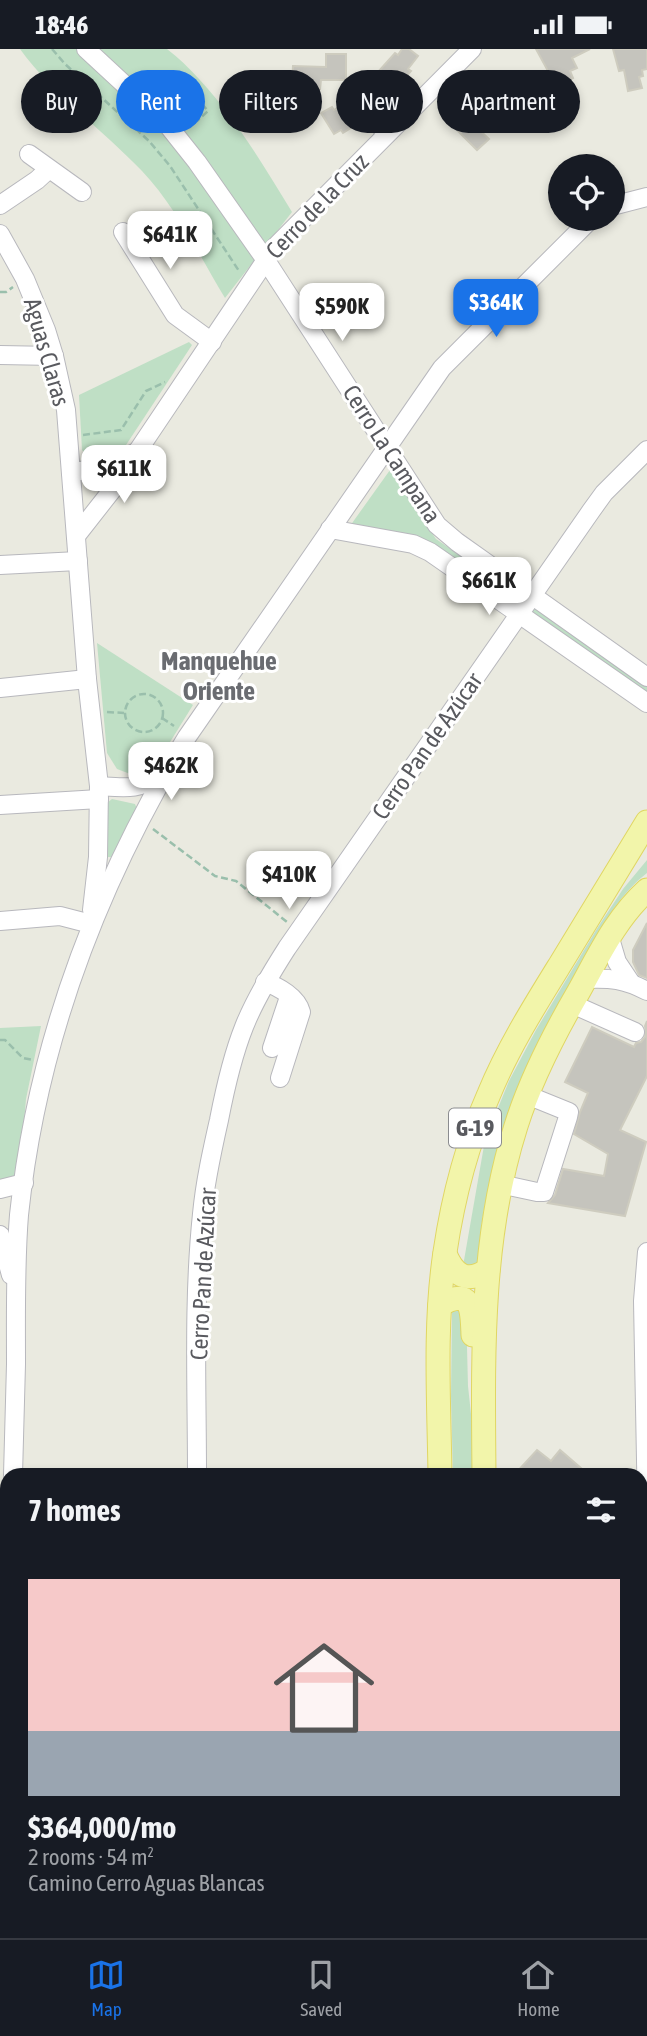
<!DOCTYPE html>
<meta charset="utf-8">
<style>
:root{--surface:#171b24;--page:#242831;--text:#f1f3f6;--muted:#9ea1a6;--line:#363941;--accent:#1a73e8}
body{margin:0;font-family:"Asap Condensed",sans-serif;background:var(--page);color:var(--text);height:100vh;display:flex;flex-direction:column;font-size:26px;white-space:nowrap}
*{box-sizing:border-box;margin:0}
p{font-size:23px;color:var(--muted)}
.icon{flex:none;width:38px;height:38px;fill:none;stroke:currentColor;stroke-width:2;stroke-linecap:round;stroke-linejoin:round}
.map{position:relative;flex:1;overflow:hidden}
.drawer{position:absolute;left:0px;top:1419px;width:648px;height:471px;display:flex;flex-direction:column;background:var(--surface);border-radius:21px 21px 0 0;box-shadow:0 4px 10px #0003}
.drawer>*{flex:none}
.guide{position:absolute;left:21px;top:21px;width:606px;height:63px;display:flex;gap:14px}
.fabs{position:absolute;left:548px;top:105px;display:grid;gap:14px}
.fabs a{display:grid;place-items:center;width:77px;height:77px;border-radius:50%;background:var(--surface);box-shadow:0 4px 10px #0003;font-size:35px}
.price{position:absolute;translate:-50% -60px;padding:0 16px;border-radius:14px;background:#fff;color:#222;font-size:23px;line-height:46px;filter:drop-shadow(0 2px 4px #0008)}
.price::after{content:'';position:absolute;left:50%;top:42px;width:21px;height:16px;margin-left:-10px;background:inherit;clip-path:polygon(0 0,100% 0,50% 100%)}
.price.current{background:var(--accent);color:#fff}
ul{padding:0;list-style:none}
li{display:grid;align-content:center;gap:14px;height:371px;padding:0 28px}
li span{display:grid;place-items:center;height:217px;border-radius:0px;color:#555}
li>.icon{margin-inline-start:auto}
span .icon{width:126px;height:126px;fill:#fffc;stroke-width:1}
li b{font-size:30px}
h2{display:flex;justify-content:space-between;align-items:center;height:84px;padding:0 28px;font-size:30px}
.pill{padding:0 24px;border-radius:32px;background:var(--surface);box-shadow:0 4px 10px #0003;font-size:24px;line-height:63px}
.pill.current{background:var(--accent);color:#fff}
.status{display:flex;justify-content:space-between;align-items:center;height:49px;padding:0 35px;background:var(--surface);direction:ltr}
.status svg{height:19px;fill:currentColor}
.dock{display:flex;justify-content:space-around;align-items:center;height:98px;border-top:2px solid var(--line);background:var(--surface);font-size:19px;color:var(--muted)}
.dock a{display:grid;justify-items:center;gap:4px}
.dock .current{color:var(--accent)}
.map>svg:first-child{display:block}
.green{fill:#bfdfc5}
.building{fill:#c5c4bd;stroke:#ceccbf;stroke-width:2}
.lines{fill:none;stroke-linecap:round;stroke-linejoin:round}
.minor-casing{stroke:#b8b8bd;stroke-width:20}
.major-casing{stroke:#e0d663;stroke-width:25}
.path{stroke:#9abfac;stroke-width:2.5;stroke-dasharray:7 3.5;stroke-linecap:butt}
.minor{stroke:#fff;stroke-width:18}
.major{stroke:#f2f5aa;stroke-width:23}
.labels{text-anchor:middle;dominant-baseline:central;stroke-width:6;stroke-linejoin:round;paint-order:stroke}
.shield{fill:#fff;stroke:#8b8c8f;stroke-width:2}
.shield-label{font-size:23px;font-weight:bold;fill:#595a5f}
.street-label{font-size:24px;fill:#595a5f;stroke:#fff}
.neighbourhood-label{font-size:26px;font-weight:bold;fill:#6a6c71;stroke:#fff}
</style>
<div class="status"><b>18:46</b><svg viewBox="0 0 49 12"><path d="M0 12V9h3v3zM5 12V6h3v6zM10 12V3h3v9zM15 12V0h3v12zM26 1h20v11H26zM47 4h2v5h-2z"/></svg></div>
<div class="map">
<svg width="647" height="1889" viewBox="0 0 647 1889">
<rect width="100%" height="100%" fill="#eaeae0"/>
<g class="green">
<path d="M20,0h147c12,9 22,19 32,30 37,40 65,87 93,133l-67,86c-26,-43 -49,-91 -83,-127 -40,-42 -88,-75 -122,-122z"/>
<path d="M189,293l3,3 -66,100 -39,11 -5,-6 -3,-55z"/>
<path d="M390,421l46,69 211,145v11l-213,-151 -14,-4 -70,-14z"/>
<path d="M97,594l96,62 -36,58 -6,6 -8,5 -10,1 -16,-6 -10,-16z"/>
<path d="M112,750l23,5 2,5 -26,48h-3l-2,-4 1,-50z"/>
<path d="M647,811v13c-25,19 -42,48 -57,75l-91,198c-11,38 -20,80 -21,120h-15l22,-126 24,-59 27,-51 62,-103 25,-38z"/>
<path d="M41,977l-15,73 -6,73 -15,10h-5v-154z"/>
<path d="M452,1259l14,1 2,77 6,56v33h-21l-2,-79z"/>
<path d="M40,1883h378v6h-387z"/>
</g>
<g class="building">
<path d="M402,0h7l9,7 -10,13 3,2 -27,30 -2,-3 -7,7 -14,-14 34,-38 3,2z"/>
<path d="M536,0h54l-18,9 5,10 -7,3 3,7 -30,15 6,12 -11,5 -1,-4 -23,11 -4,-8 -3,2 -7,-13 16,-7 -2,-4 34,-16z"/>
<path d="M613,0h34v20l-5,1 1,6 -4,1 3,11 -14,3 -4,-21 -5,1z"/>
<path d="M326,5h20v26h-25l-1,9 -26,-4v-2h-2l1,-17 33,1z"/>
<path d="M480,35l18,19 -23,23 14,13 -12,11 -33,-33z"/>
<path d="M332,58l2,3 5,-3 4,5 4,-3 10,10 -1,2 1,3 -14,9 -2,-3 -7,4 -13,-21z"/>
<path d="M647,874v55l-8,-3 -6,-13v-12z"/>
<path d="M647,972v55l-27,54 26,12 -21,74 -77,-13 7,-8 8,-26 41,7 4,-22 -34,-20 6,-22 8,-19 -23,-11 27,-55 42,20 2,-4 5,-1 4,-5 1,-6 -1,-5z"/>
<path d="M537,1401l14,11 9,-11 29,25h-75z"/>
</g>
<g class="lines">
<g class="minor-casing">
<g id="minor">
<path d="M86,0l80,74 31,39 68,97 172,266 20,17 190,135"/>
<path d="M349,46l38,38"/>
<path d="M29,105l53,38"/>
<path d="M0,156l37,-25 12,-11"/>
<path d="M612,157l35,-9"/>
<path d="M123,183l52,83 37,27"/>
<path d="M0,185l25,45 21,51 8,26 12,54 21,269 12,107 -1,71 -6,53"/>
<path d="M0,306l54,1"/>
<path d="M71,424l37,-8 29,-13"/>
<path d="M330,480l83,15 17,8 217,151"/>
<path d="M76,487l51,-65 10,-19 137,-204 198,-199"/>
<path d="M0,516l78,-4"/>
<path d="M0,639l87,-9"/>
<path d="M99,737c29,2 38,4 64,-11"/>
<path d="M0,756l99,-6"/>
<path d="M0,872l60,-5 31,8"/>
<path d="M609,886l8,27 14,21"/>
<path d="M586,930c25,-1 38,0 61,12"/>
<path d="M265,933c14,5 32,15 36,30l-21,66"/>
<path d="M572,955l63,28"/>
<path d="M272,999l17,-51"/>
<path d="M500,1135l37,8h7l24,-75 1,-5 -42,-17"/>
<path d="M0,1140l24,-6"/>
<path d="M0,1186l11,40"/>
<path d="M647,1203l-4,49 4,212"/>
<path d="M13,1426c1,-37 2,-74 3,-111 0,-50 -1,-100 3,-149 18,-172 79,-332 168,-478l255,-369 149,-149"/>
<path d="M197,1426c0,-86 -4,-175 5,-261 3,-32 10,-63 17,-94 6,-31 13,-63 25,-93 11,-28 27,-54 43,-79l304,-437 13,-18 43,-43"/>
<path d="M0,1560l7,-1"/>
<path d="M640,1572l7,-2"/>
<path d="M0,1797l7,-4"/>
</g>
</g>
<g class="major-casing">
<g id="major">
<path d="M445,1205c9,21 21,30 43,16"/>
<path d="M440,1256c33,-19 32,6 33,30"/>
<path d="M440,1426c-1,-73 -6,-150 5,-223 8,-54 22,-108 44,-158 19,-46 46,-89 72,-131 29,-47 57,-94 86,-141"/>
<path d="M484,1426c-1,-117 -4,-236 32,-349 15,-48 38,-92 63,-135 20,-36 37,-73 68,-101"/>
<path d="M640,1523h7"/>
<path d="M455,1889v-6"/>
<path d="M483,1889v-6"/>
</g>
</g>
<g class="path">
<path d="M52,0l13,15 84,77 21,25 69,105"/>
<path d="M181,31l27,31 -11,10 -28,-29z"/>
<path d="M176,65l19,-17"/>
<path d="M0,243h6l7,-5"/>
<path d="M83,386l38,-5 25,-39 19,-9"/>
<circle cx="144" cy="664" r="19"/>
<path d="M107,663l17,1"/>
<path d="M162,669l12,8"/>
<path d="M153,780l62,47 21,5 51,41"/>
<path d="M0,991h5l18,18 10,2"/>
<path d="M640,1501l7,-1"/>
<path d="M640,1549h7"/>
<path d="M0,1586l7,-3"/>
</g>
<use href="#minor" class="minor"/>
<use href="#major" class="major"/>
</g>
<g class="labels">
<rect class="shield" x="449" y="1059.5" width="52" height="39" rx="5"/>
<g class="shield-label">
<text x="475" y="1079">G-19</text>
</g>
<g class="street-label">
<text transform="translate(317 157) rotate(-46)">Cerro de la Cruz</text>
<text transform="translate(47 303) rotate(74)">Aguas Claras</text>
<text transform="translate(392 405) rotate(57)">Cerro La Campana</text>
<text transform="translate(427 697) rotate(-55)">Cerro Pan de Azúcar</text>
<text transform="translate(203 1225) rotate(-87)">Cerro Pan de Azúcar</text>
</g>
<g class="neighbourhood-label">
<text x="219" y="612">Manquehue<tspan x="219" dy="30">Oriente</tspan></text>
</g>
</g>
</svg>
<div class="fabs">
<a><svg class="icon" aria-label="locate" viewBox="0 0 24 24"><circle cx="12" cy="12" r="6"/><path d="M12 2v4M12 18v4M2 12h4M18 12h4"/></svg></a>
</div>
<b class="price" style="left:170px;top:222px">$641K</b>
<b class="price current" style="left:496px;top:290px">$364K</b>
<b class="price" style="left:342px;top:294px">$590K</b>
<b class="price" style="left:124px;top:456px">$611K</b>
<b class="price" style="left:489px;top:568px">$661K</b>
<b class="price" style="left:171px;top:753px">$462K</b>
<b class="price" style="left:289px;top:862px">$410K</b>
<div class="guide">
<a class="pill">Buy</a>
<a class="pill current">Rent</a>
<a class="pill">Filters</a>
<a class="pill">New</a>
<a class="pill">Apartment</a>
</div>
<section class="drawer">
<h2>7 homes<svg class="icon" aria-label="filters" viewBox="0 0 24 24"><path d="M4 7h16M4 17h16"/><circle cx="9" cy="7" r="2"/><circle cx="15" cy="17" r="2"/></svg></h2>
<ul>
<li><span style="background:linear-gradient(#f6c9c9 70%,#9aa5b1 0)"><svg class="icon" aria-label="home" viewBox="0 0 24 24"><path d="M3 11l9-7 9 7M6 9v11h12V9"/></svg></span><div><b>$364,000/mo</b><p>2 rooms · 54 m²</p><p>Camino Cerro Aguas Blancas</p></div></li>
</ul>
</section>
</div>
<nav class="dock">
<a class="current"><svg class="icon" aria-label="map" viewBox="0 0 24 24"><path d="M3 6l6-2 6 2 6-2v14l-6 2-6-2-6 2zM9 4v14M15 6v14"/></svg>Map</a>
<a><svg class="icon" aria-label="saved" viewBox="0 0 24 24"><path d="M7 4h10v16l-5-4-5 4z"/></svg>Saved</a>
<a><svg class="icon" aria-label="home" viewBox="0 0 24 24"><path d="M3 11l9-7 9 7M6 9v11h12V9"/></svg>Home</a>
</nav>
